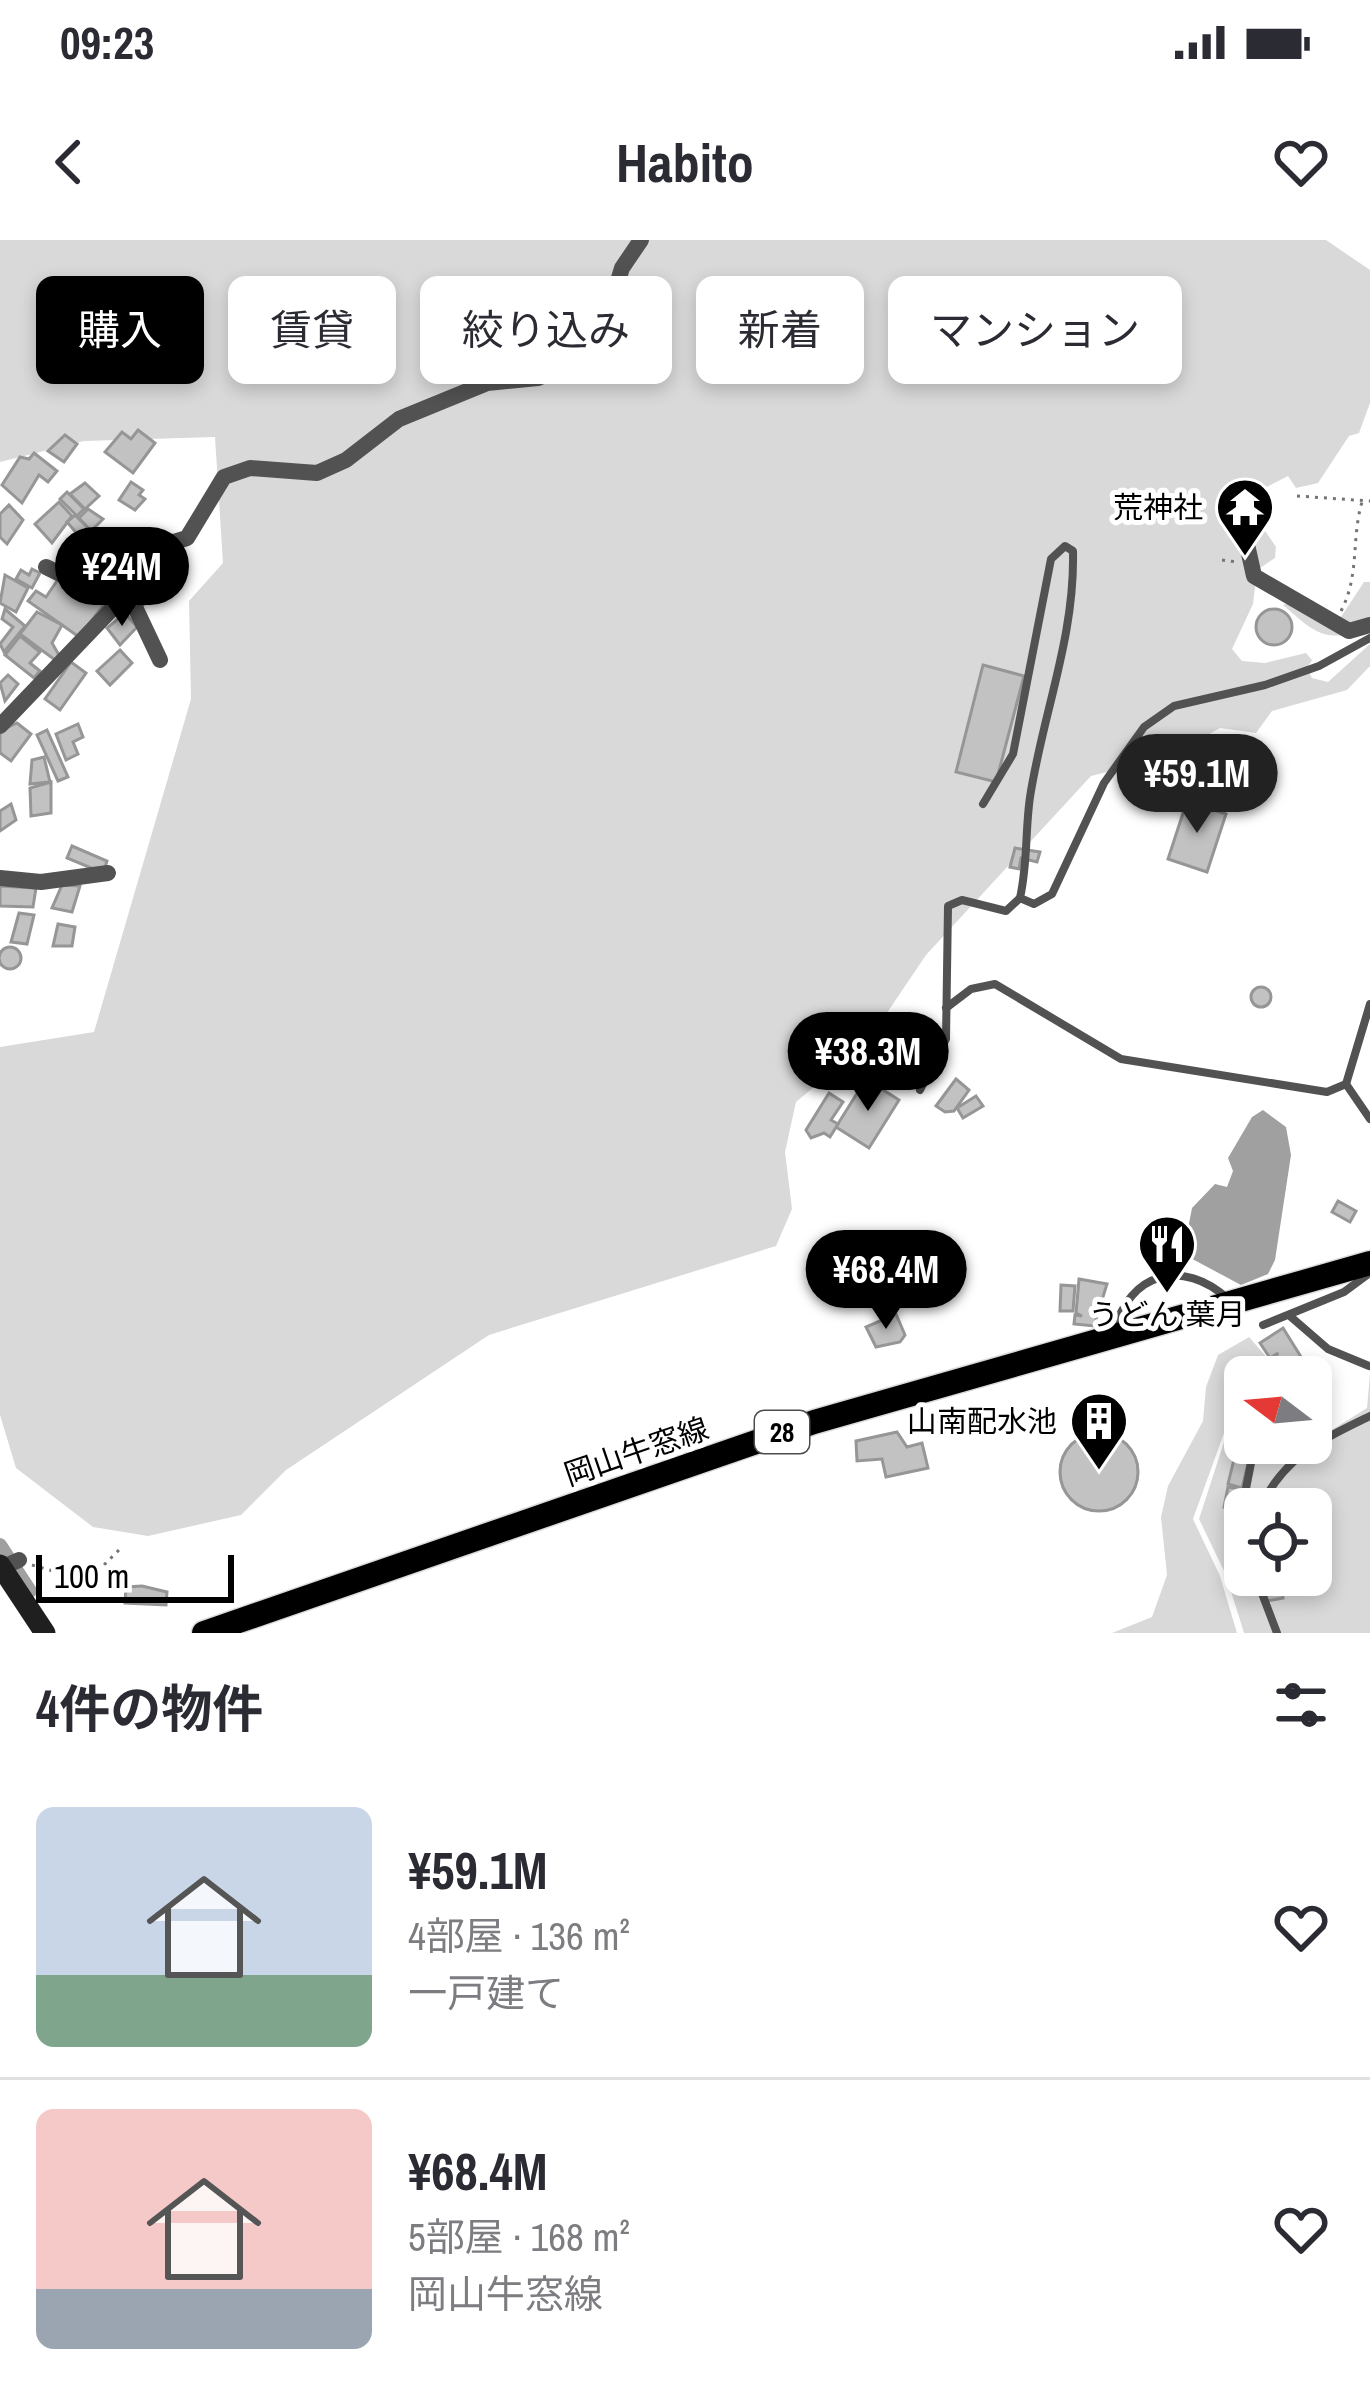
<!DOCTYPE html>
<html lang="ja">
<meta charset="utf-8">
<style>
:root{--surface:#fff;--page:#f7f7f7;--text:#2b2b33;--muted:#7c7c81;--line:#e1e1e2;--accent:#000}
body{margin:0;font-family:"Archivo Narrow","Noto Sans JP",sans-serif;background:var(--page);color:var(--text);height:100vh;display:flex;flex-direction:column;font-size:45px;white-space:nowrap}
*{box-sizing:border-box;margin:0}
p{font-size:39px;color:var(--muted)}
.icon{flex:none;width:66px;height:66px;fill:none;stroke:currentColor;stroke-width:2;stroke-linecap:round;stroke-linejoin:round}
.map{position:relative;height:1393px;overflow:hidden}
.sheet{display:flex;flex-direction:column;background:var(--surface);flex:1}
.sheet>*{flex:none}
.banner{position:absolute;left:36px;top:36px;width:1299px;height:108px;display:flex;gap:24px}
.needle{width:78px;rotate:286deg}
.fabs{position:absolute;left:1224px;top:1116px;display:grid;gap:24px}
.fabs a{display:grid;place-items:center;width:108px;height:108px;border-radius:18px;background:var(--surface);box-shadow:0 6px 18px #0003;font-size:60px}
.scale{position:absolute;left:36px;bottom:30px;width:198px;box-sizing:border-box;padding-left:12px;border:6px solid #000;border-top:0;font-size:33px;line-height:42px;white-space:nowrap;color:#000;-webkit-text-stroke:9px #fff;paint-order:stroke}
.price{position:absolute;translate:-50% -102px;padding:0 27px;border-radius:42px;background:var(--accent);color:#fff;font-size:39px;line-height:78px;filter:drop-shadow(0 3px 6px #0008)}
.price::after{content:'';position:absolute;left:50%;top:72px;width:36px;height:27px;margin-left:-18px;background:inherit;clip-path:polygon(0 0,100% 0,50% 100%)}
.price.current{background:#222;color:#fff}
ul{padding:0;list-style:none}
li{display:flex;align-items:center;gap:36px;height:300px;padding:0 36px}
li+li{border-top:3px solid var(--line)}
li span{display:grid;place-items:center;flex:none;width:336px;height:240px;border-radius:18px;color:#555}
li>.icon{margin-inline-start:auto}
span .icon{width:144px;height:144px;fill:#fffc;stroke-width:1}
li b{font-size:51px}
h2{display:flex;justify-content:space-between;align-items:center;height:144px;padding:0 36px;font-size:51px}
.pill{padding:0 42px;border-radius:18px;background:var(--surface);box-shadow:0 6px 18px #0003;font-size:42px;line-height:108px}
.pill.current{background:var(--accent);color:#fff}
.status{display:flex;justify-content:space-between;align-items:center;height:84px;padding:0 60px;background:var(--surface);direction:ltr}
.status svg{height:33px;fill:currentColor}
header{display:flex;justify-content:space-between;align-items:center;height:156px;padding:0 36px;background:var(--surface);font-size:54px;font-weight:800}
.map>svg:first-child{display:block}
.green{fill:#d9d9d9;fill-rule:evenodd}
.water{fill:#a0a0a0}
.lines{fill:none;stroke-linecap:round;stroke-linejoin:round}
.canal{stroke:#a0a0a0;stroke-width:14}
.building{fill:#c2c2c2;stroke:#969696;stroke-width:3}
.primary-casing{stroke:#dbdbdb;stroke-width:27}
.path{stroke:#747474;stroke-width:3;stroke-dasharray:3 6;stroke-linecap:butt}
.service{stroke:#525252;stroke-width:8}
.minor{stroke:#525252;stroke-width:16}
.secondary{stroke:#1f1f1f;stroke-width:21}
.primary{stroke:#000;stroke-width:24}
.labels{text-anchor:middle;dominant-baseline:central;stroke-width:10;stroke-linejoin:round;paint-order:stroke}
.shield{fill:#fff;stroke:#4c4c4c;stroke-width:3}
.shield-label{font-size:27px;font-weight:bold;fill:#000}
.poi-label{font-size:30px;fill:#000;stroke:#fff;text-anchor:end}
.street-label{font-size:30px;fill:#000;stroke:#fff}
</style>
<div class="status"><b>09:23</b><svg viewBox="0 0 49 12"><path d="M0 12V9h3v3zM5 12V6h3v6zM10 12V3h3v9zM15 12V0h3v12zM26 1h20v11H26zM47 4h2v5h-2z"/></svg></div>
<header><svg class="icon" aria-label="back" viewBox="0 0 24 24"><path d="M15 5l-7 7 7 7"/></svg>Habito<svg class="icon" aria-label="heart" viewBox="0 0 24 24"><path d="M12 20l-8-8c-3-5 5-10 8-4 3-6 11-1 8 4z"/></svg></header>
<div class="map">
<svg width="1370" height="1393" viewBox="0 0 1370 1393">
<rect width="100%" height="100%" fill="#fff"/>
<g class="green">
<path d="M0,0h1326l44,30v133l-11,30 -10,3 -31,47 -22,5 -8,-12 -29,15 -8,19 25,37 -1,11 -18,12 -4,34 -21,45 10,12 23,2 41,-10 6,7 -5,8 5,10 16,4 42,-38v22l-23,24 -75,21 -16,22 -36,-5 -50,28 -79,20 -165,179 -58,86 -72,61 -11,50 7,57 -16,37 -287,89 -203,135 -45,45 -93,21 -55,-9 -77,-59 -16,-53v-368l94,-15 97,-333 -2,-98 34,-38 -8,-126 -131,4 -84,21z"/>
<path d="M1364,342h6v50c-49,8 -51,4 -87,-27l7,-3 51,15z"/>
<path d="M1249,1097l35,40h-39v43l-21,13 -31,86 27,57 17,57h-125l40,-16 15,-42 -6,-58 7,-31 35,-65 3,-34 12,-32z"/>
<path d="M1370,1134v259h-126l-18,-58 -27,-56 27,-83 19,7h40l4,7 22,-7 56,-35zM1245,1269h66v66h-66z"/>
</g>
<path class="water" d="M1263,870l23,17 5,28 -16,105 -7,14 -27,11 -58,-31 9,-46 23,-24 12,3 6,-16 -5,-13 24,-41z"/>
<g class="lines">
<path class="canal" d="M0,1305l30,46"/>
</g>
<g class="building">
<path d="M138,190l17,13 -22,30 -28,-21 17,-20 9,7z"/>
<path d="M65,195l12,9 -13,18 -16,-11z"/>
<path d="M34,213l23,18 -9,11 -9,-7 -17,28 -20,-18 18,-28 9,2z"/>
<path d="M131,242l12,8 -4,5 6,4 -10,11 -16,-10z"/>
<path d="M85,243l14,13 -14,13 -15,-15z"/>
<path d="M67,252l17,17 -7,7 -17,-17z"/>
<path d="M59,262l13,14 -20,27 -17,-19z"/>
<path d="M9,265l14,15 -16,24 -7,-7v-23z"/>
<path d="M88,269l15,10 -12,12 -12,-13z"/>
<path d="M75,275l14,14 -9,8 -13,-15z"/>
<path d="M32,329l8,4 -8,15 -16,-9 5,-9 8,5z"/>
<path d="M5,335l23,13 -12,24 -16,-9z"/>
<path d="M59,338l10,13 36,12 -26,34 -51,-36 8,-10 10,6z"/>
<path d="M5,369l20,17 -21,26 -4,-8 13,-17 -11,-8z"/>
<circle cx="1274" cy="387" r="18"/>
<path d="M37,372l25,13 -10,18 7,12 -4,5 -35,-26z"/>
<path d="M125,373l12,14 -17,18 -13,-17z"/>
<path d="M20,396l20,16 -10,11 10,8 -6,7 -29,-23z"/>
<path d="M120,410l12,13 -22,22 -13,-14z"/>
<path d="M71,422l15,11 -26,37 -15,-11z"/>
<path d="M983,425l41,11 -28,106 -40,-10z"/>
<path d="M8,435l10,9 -13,17 -5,-18z"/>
<path d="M17,483l14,11 -20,27 -11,-8v-22z"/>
<path d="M78,484l5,13 -10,5 5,12 -12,6 -10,-26z"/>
<path d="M47,490l21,47 -10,4 -21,-46z"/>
<path d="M1204,516l15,5 -5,15 -15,-5z"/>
<path d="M44,517l6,25 -20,2 2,-24z"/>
<path d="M1200,534l20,7 -5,15 -20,-6z"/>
<path d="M51,542v31l-20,3 -1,-28z"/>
<path d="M1187,561l39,13 -19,58 -39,-13z"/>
<path d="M11,564l5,16 -16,11v-20z"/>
<path d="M72,606l35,15 -4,12 -36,-15z"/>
<path d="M1015,608l25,4 -3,10 -16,-4 -2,11 -9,-2z"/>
<path d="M62,645l18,1 -8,26 -20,-4z"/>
<path d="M0,646l36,2 -3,19 -33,-1z"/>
<path d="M19,673l15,2 -7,29 -16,-2z"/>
<path d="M58,684l17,3 -3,19h-19z"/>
<circle cx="10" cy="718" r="11"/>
<circle cx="1261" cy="757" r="10"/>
<path d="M866,839l33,21 -30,48 -33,-21z"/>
<path d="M956,839l13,11 -15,21 -9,1 -9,-6z"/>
<path d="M829,853l14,9 -12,18 7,4 -8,13 -6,-4 -13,5 -5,-8z"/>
<path d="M976,856l7,10 -20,12 -6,-10z"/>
<path d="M1338,961l18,10 -6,11 -18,-10z"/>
<path d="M1079,1039l28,5 -13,42 -20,-2 1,-9 7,1 -6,-3z"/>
<path d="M1061,1045l14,1 -2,25h-13z"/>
<path d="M896,1074l9,21 -5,7 -24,5 -10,-20z"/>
<path d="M1283,1088l25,40 -13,9h-10l-11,-17 4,-7 -8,5 -10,-15z"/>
<path d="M897,1192l10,15 15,-4 6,25 -42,9 -4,-18 -25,2 -1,-20z"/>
<circle cx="1099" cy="1232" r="39"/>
<path d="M1237,1207l14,3 -9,38 -14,-4z"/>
<path d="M1228,1247l13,2 -4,21 -13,-3z"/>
<path d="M1261,1335h17l5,23 -16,3z"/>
<path d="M142,1346l25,6 -1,13 -41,-2 1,-16z"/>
</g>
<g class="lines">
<g class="primary-casing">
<path id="primary" d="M204,1393l610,-211 556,-159"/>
</g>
<g class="path">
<path d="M1297,256l73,5"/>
<path d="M1222,320l15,2"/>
<path d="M1341,371c19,-36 10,-72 21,-109"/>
<path d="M1261,1212l25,-1"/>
<path d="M32,1325l56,16 33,-33"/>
</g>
<g class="service">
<path d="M983,564l30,-50 38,-195 14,-13 8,5c2,86 -30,162 -43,246 -5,34 -2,65 -10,101l14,6 18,-10 52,-111 40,-56 30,-21 91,-21 54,-19 51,-28"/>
<path d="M946,768l25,-19 24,-5 126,75 206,33 19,-8 24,-80"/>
<path d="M1346,844l24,35"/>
<path d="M920,850l26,-51 2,-133 14,-6 44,11 14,-13"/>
<path d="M1291,1077l37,32 41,17"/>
<path d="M1263,1085l81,-33 23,-17"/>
<path d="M1114,1092c15,-60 69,-74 114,-33"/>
<path d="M1259,1269c26,-53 60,-68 111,-93"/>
<path d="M1245,1291l-6,-7 14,-71"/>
<path d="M1255,1335l22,58"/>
</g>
<g class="minor">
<path d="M1246,300l8,36 95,55 21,-6"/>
<path d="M46,327l74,36"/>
<path d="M134,365l26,55"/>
<path d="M0,486l111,-116 33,-13 -6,-44 49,-15 37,-61 26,-9 67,5 29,-13 53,-41 88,-36 51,-5 38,-19 29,-36 17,-55 19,-28"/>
<path d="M0,638l41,4 67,-9"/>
<path d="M1,1328l18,-8"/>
</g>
<path class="secondary" d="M0,1325l45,68"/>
<use href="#primary" class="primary"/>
</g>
<defs>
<g id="temple-pin" transform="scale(3)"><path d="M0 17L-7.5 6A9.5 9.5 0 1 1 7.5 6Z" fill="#000" stroke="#fff"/><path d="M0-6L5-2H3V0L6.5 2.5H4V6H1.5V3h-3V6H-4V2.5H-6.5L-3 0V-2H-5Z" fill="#fff"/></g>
<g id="restaurant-pin" transform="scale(3)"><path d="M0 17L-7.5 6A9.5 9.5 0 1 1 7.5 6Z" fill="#000" stroke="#fff"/><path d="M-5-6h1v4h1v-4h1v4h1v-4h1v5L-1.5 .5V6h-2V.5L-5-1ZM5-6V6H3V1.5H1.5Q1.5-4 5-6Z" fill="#fff"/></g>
<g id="building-pin" transform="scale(3)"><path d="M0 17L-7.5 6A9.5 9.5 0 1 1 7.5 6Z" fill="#000" stroke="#fff"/><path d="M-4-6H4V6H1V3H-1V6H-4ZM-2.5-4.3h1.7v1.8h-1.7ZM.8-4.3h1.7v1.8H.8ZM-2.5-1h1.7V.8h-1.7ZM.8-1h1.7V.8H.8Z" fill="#fff"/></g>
</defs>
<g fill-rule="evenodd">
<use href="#temple-pin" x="1245" y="267"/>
<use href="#restaurant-pin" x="1167" y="1004"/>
<use href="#building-pin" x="1099" y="1181"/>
</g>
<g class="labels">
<rect class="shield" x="755" y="1171" width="54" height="42" rx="9"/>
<g class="shield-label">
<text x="782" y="1192">28</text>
</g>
<g class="poi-label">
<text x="1203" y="267">荒神社</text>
<text x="1167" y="1074" text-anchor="middle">うどん 葉月</text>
<text x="1057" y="1181">山南配水池</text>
</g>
<g class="street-label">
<text transform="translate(636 1211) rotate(-19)">岡山牛窓線</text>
</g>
</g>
</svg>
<div class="fabs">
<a><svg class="needle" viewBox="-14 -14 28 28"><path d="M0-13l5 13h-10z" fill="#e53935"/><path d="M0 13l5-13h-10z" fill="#7c7c81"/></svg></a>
<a><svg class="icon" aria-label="locate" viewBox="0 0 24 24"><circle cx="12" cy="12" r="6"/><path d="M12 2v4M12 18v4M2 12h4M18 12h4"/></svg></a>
</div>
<div class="scale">100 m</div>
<b class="price" style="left:122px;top:389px">¥24M</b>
<b class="price current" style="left:1197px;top:596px">¥59.1M</b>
<b class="price" style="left:868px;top:874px">¥38.3M</b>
<b class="price" style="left:886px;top:1092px">¥68.4M</b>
<div class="banner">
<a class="pill current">購入</a>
<a class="pill">賃貸</a>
<a class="pill">絞り込み</a>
<a class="pill">新着</a>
<a class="pill">マンション</a>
</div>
</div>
<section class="sheet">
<h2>4件の物件<svg class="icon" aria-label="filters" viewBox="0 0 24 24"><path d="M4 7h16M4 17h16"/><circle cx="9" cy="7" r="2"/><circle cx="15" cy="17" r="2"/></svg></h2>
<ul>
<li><span style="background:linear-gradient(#c9d6e8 70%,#7fa58c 0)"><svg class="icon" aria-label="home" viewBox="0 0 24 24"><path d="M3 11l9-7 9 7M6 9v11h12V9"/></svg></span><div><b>¥59.1M</b><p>4部屋 · 136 m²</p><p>一戸建て</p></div><svg class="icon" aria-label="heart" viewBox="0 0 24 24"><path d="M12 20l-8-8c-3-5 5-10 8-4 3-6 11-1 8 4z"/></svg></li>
<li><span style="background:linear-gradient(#f6c9c9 75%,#9aa5b1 0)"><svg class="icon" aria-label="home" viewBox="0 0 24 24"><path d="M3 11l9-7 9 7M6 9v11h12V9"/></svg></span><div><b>¥68.4M</b><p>5部屋 · 168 m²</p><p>岡山牛窓線</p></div><svg class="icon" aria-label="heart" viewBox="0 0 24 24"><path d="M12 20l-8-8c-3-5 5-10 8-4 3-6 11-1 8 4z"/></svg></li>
</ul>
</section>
